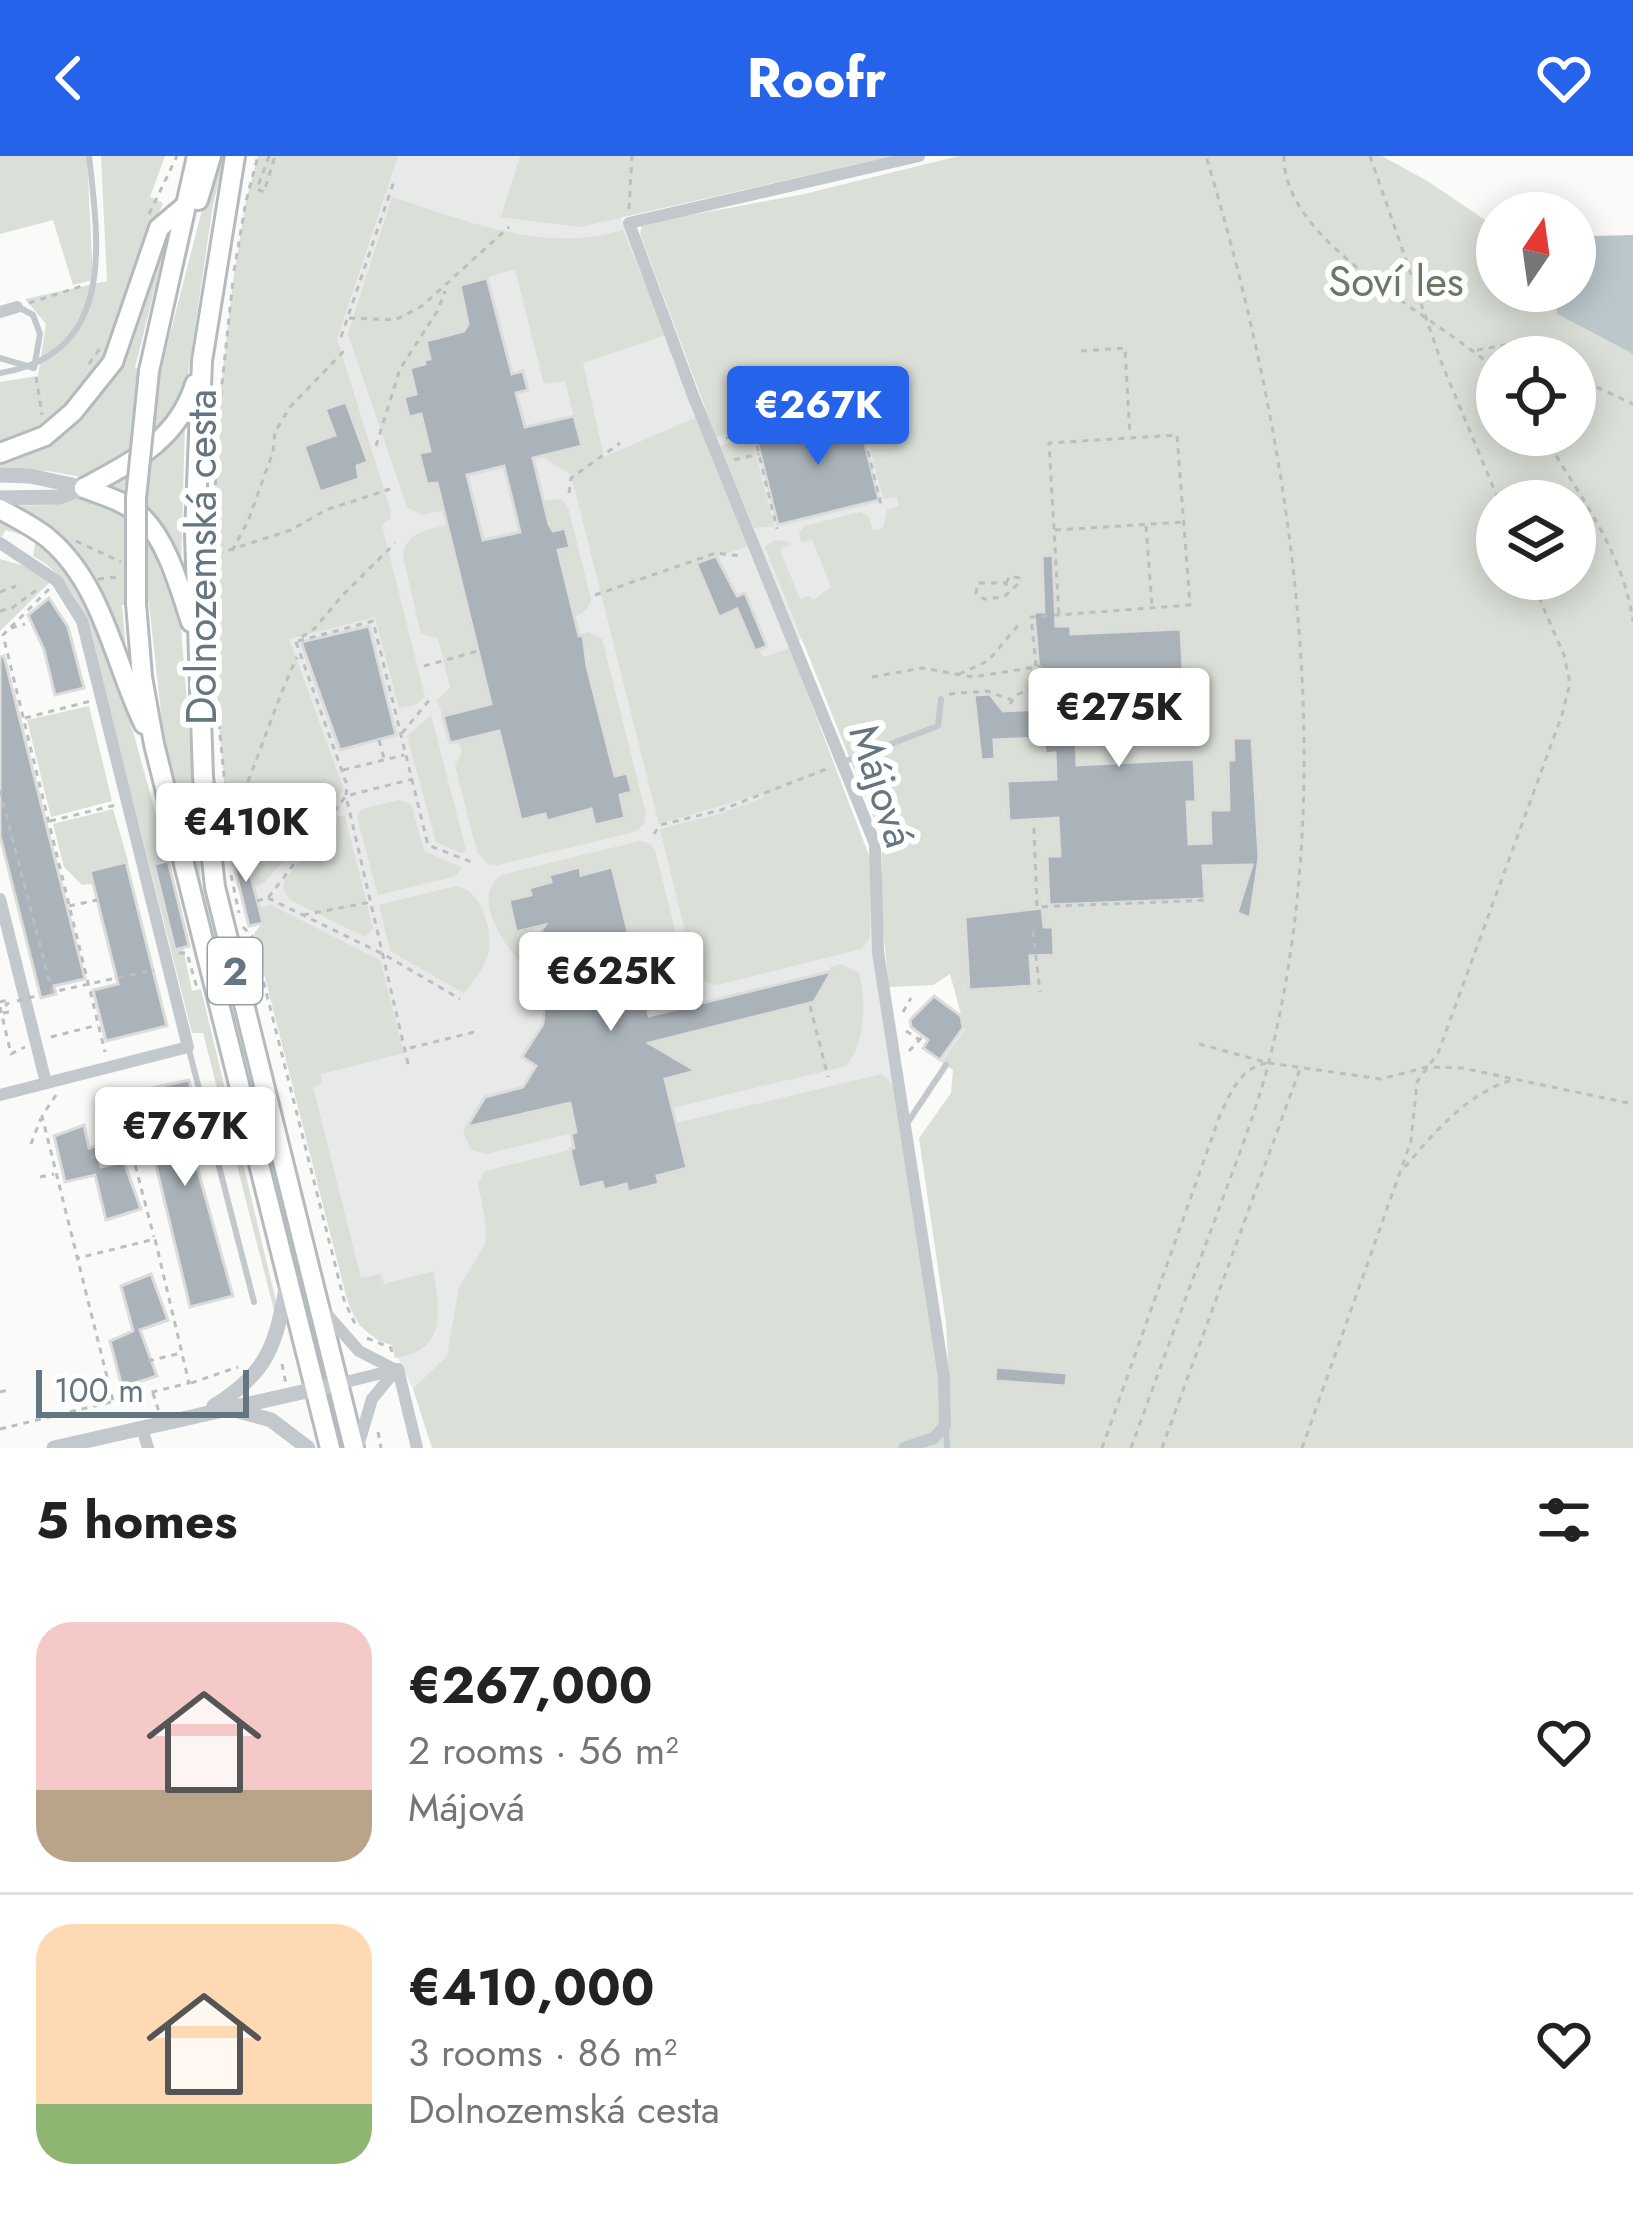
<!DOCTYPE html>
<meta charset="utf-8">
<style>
:root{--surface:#fff;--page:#f2f2f2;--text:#222;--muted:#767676;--line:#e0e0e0;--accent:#2563eb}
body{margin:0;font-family:Jost,sans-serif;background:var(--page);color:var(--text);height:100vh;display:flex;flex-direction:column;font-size:45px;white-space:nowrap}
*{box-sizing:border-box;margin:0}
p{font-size:39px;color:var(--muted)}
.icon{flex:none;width:66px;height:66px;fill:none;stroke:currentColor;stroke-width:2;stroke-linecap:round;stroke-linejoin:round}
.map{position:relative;height:1292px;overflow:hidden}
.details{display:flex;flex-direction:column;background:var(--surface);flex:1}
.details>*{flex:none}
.needle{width:78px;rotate:13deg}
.controls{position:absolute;left:1476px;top:36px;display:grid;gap:24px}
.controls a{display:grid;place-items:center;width:120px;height:120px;border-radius:50%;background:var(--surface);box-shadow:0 6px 30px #0003;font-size:60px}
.scale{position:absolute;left:36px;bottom:30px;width:213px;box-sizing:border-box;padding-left:12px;border:6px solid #657683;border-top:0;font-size:33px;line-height:42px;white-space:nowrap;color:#657683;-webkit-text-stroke:9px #fff;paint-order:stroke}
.price{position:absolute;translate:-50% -102px;padding:0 27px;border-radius:12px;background:#fff;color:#222;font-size:39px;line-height:78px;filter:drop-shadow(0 3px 6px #0008)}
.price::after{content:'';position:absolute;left:50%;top:72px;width:36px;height:27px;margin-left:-18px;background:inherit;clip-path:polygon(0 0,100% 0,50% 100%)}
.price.on{background:var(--accent);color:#fff}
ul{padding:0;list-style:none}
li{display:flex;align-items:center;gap:36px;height:300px;padding:0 36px}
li+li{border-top:3px solid var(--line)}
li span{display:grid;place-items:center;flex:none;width:336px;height:240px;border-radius:36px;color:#555}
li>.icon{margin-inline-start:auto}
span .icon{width:144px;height:144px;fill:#fffc;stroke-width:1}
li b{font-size:51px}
h2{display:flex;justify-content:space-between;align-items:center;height:144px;padding:0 36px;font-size:51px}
header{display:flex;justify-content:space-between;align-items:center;height:156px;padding:0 36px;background:var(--accent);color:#fff;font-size:54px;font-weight:700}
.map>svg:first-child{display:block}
.built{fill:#e8e9e9}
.green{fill:#dadfd7;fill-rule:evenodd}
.water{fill:#bbc7cb}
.building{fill:#aab3b9;stroke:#dcdcda;stroke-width:3;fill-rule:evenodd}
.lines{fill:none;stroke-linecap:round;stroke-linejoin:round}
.primary-casing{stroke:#b5babe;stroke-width:24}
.path{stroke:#bbbfc2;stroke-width:3;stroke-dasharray:6 6;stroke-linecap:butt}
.service{stroke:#c3c8cc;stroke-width:6}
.minor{stroke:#c3c8cc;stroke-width:12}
.tertiary{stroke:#c3c8cc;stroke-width:15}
.primary{stroke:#fff;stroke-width:18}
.primary-bridge-casing{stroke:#b5babe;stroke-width:24;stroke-linecap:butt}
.path-bridge{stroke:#bbbfc2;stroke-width:3;stroke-dasharray:6 6;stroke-linecap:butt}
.primary-bridge{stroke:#fff;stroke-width:18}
.labels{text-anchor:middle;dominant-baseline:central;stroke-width:12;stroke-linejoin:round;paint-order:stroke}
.shield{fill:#fff;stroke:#939fa8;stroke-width:3}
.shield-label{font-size:39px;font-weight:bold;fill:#657683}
.park-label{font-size:42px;fill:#687a64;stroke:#fff}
.street-label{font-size:42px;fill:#657683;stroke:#fff}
</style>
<header><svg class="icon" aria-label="back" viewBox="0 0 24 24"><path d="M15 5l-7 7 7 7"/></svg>Roofr<svg class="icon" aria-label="heart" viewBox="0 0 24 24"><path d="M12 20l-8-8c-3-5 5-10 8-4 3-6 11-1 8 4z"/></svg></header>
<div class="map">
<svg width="1633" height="1292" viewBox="0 0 1633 1292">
<rect width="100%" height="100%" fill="#fafaf8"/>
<path class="built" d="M258,0h634l-271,60 77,200 18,-20 136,-13 63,153 -125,113 81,212 59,420 -517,108 -21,-44 -14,-4 -19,-16 -12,-26 -93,-365 9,-12 -21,-79 -6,-7 -10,-33 -9,-101 -3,-148 2,-121 17,-152 13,-80z"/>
<g class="green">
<path d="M0,0h87l6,124 -20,5 -20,-65 -53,14z"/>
<path d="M101,0h64l-15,41 13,6c-37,86 -54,219 -163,243v-64l38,-6 8,-52 -21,-25 82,-18z"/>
<path d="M216,0h9l-12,49 -26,176 -33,60 -68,37 -38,-7 -48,-1v-7l35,-15 86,-91 51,-138 -37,149 25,5z"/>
<path d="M258,0h140l-61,183 54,173 -1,7 -8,6 43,172 -10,8 -16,3 -24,-91 -86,22 55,151 -80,93 -10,4 -28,-84 -9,-101 -3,-148 2,-121 17,-152 13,-80z"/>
<path d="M520,0h372l-312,71 -79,-10z"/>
<path d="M959,0h423l47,26 68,46v63h60v23l76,40v1094h-1201l-19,-59 34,-33 12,-69 26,-42 1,-21 -8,-41 7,-12 85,-21 10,37 22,-5 2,7 22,-5 2,7 31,-7 -2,-8 30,-8 -11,-45 206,-49 13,13 56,330 -5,-94 -27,-185 32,-45 2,-23 -12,-8 24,-33 -15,-55 -17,11 -44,2 -7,-67v-81l-117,-292 9,-7 13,1 3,4 -10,5 20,49 10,-3 3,4 18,-13 -19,-48 -11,4 -2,-11 6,-6 55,-14 8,4 5,14 10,-2 4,-18 12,-4 -2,-9 -14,2 -25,-97 -142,35 -76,-203 2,-10 162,-30zM1497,201h78v78h-78zM1497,345h78v78h-78z"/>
<path d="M392,41c74,24 153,57 231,33l43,105 -83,28 21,94 93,-40 51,129 -51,18 21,52 19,-7 18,42 4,-1 4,7 27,-9 81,213 -1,77 -9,11 -143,36 -16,-4 -8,-12 -34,-140 60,-15 44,-17 -4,-3 -101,30 -88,-349 -30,-19 40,-11 -16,-64 -21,3 -29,-115 -55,16 9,36 -5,10 -37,10 3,13 -5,10 -15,5 8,30 -14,-1 4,18 13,-2 9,37 -10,4 7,29 10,-1 7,27 -22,5 -15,-8 -59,-173z"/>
<path d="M185,266l-4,147 -76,-82c34,-18 57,-35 80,-65z"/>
<path d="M752,282l22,88 -20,2 -34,-82z"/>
<path d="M82,339l37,14 29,23 31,70 22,280 -36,-132 -16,-147 -27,2 7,77 -27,-79 -95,-97 44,-1z"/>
<path d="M561,343l7,8 23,92 -4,11 -12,7 -21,-81 15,12 -4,-19 -12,2 -10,-30z"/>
<path d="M0,357l39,23 36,39 40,92 54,194 -15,4 22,84 7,-1 9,43 9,-2 75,312v17l-73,-285h-11l-104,-409c-12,-29 -27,-53 -55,-68l3,-17 -30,-9 -6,9z"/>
<path d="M448,369l43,179 -48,12 -6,-16 13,-12 -12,-50 -17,-4 -18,-78c2,-24 24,-26 45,-31z"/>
<path d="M0,403l28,8 21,16 -49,48z"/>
<path d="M588,476l14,7 44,175 -2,11 -10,7 -136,33 -10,-1 -11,-12 -22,-87 7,-13 -4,-11 41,-10 22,88 24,-5 2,7 27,-7 -2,-7 47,-31h-4l-28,-110 -5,-4 7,-2 -6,-25z"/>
<path d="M89,550l23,95 -61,16 -24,-97z"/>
<path d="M431,559l35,135 -5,3 -25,-11 -29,-106z"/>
<path d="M399,644l12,4 13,47 39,17 -10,9 -75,18 -21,-78 4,-8z"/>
<path d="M113,653l15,52 -38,10 2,13 -10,1 -18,-18 -11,-43z"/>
<path d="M338,660h7l28,112 -8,9 -75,-37 -7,-11 2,-10z"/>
<path d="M640,685l11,3 4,7 31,122c-1,23 -21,26 -40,31l-34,-137 -37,9 -3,-7 -22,6 1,7 -21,6 1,7 -22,5 7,31 15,-3 8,5 -10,17 5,7 -16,3c-18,-23 -46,-63 -17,-85z"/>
<path d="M456,730c24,3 36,41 33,64 -2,14 -16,32 -25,43l-74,-42 -11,-46z"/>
<path d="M271,749l109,55 24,93 -83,21 1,9 -9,4 48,191 20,-4 3,10 50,-13c5,43 14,78 -39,87l-3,-13c-25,-8 -37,-22 -45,-46l-93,-365 9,-12 -4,-14z"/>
<path d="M841,808l18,9c8,27 6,72 -13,93l-174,42 -7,-29 29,-8 -36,-17 -3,-12 159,-40 18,-30 -2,-5z"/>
<path d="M574,946l2,30 -89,22 -16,-4 -8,-19 4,-4z"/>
</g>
<path class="water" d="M1633,79v119l-76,-40v-23h18v-38l17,-17z"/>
<g class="building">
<path d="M487,122l25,96 11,-3 5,19 -12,3 9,34 49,-11 8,30 -49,12 16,66 4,7 12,-3 5,20 -12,2 21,86 4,-1 4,31 28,110 12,-3 5,19 -12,3 5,23 -30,7 -4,-16 -44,12 -2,-7 -24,6 -22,-89 -49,12 -7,-27 48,-12 -54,-221 -10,1 -8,-31 11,-2 -9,-37 -12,3 -5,-20 12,-3 -6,-26 15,-4 -1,-4 6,-1 -4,-18 38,-10 4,-7 -8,-39zM504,310l16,66 -37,8 -16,-65z"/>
<path d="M346,246l22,60 -11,4 2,13 -39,13 -16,-46 31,-11 -10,-26z"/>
<path d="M857,256l22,88 -101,25 -22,-88z"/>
<path d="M1053,399l3,71h15v8l110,-5 5,98 -106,4 1,9h-5l1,25 117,-6 2,43h-9l2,42 22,-1 -1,-33h19l-1,-50h6l-1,-22h19l7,120 -9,60 -13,-5 15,-48 -49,1 2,33 -156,6 -2,-49h13l-2,-38 -49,3 -2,-40 49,-2 -1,-26 -10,1 -1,-16 -50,2 1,19 -14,1 -7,-65 16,-1 13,17 39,-2 -8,-97h10l-2,-56z"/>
<path d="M716,400l21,40 8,-3 22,53 -12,5 -18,-42 -18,8 -23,-54z"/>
<path d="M49,442l19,29 16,61 -29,7 -11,-45 -16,-35z"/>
<path d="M369,470l27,109 -56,15 -39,-108z"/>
<path d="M4,500l81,323 -31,7 2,8 -15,4 -41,-162v-179z"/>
<path d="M242,686l21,81 -14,3 -20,-80z"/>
<path d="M168,705l21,85 -14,4 -21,-86z"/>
<path d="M126,706l41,164 -61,15 -13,-51 25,-6 -28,-113z"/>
<path d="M580,711l1,8 31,-8 37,149 183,-45 -18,31 -165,41 47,28 -31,8 22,89 -30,8 2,8 -31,8 -2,-8 -22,6 -2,-8 -23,6 -9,-39 4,-1 -3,-14 5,-2 -6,-29 -103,24 18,-30 38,-10 13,-21 -14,-9 21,-33 2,-28 -7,-31 -9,-15 16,-25 -29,7 -7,-32 22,-5 -2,-7 22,-6 -2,-7z"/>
<path d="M1042,752l2,19h9l1,28 -24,1 2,30 -63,4 -4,-73z"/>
<path d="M934,840l27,20 2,12 -23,32 -17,-12 5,-8 -17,-13 -1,-7z"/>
<path d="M189,924l17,73 -12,3 39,140 -43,11 -52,-216z"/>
<path d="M84,969l5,23 7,-2 5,21 23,-5 17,47 -35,11 -11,-45 -30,7 -11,-46z"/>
<path d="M151,1118l17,46 -28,10 17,46 -35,11 -12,-46 23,-10 -12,-45z"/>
<path d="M996,1211l71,6 -1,13 -71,-5z"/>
</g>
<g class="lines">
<g class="primary-casing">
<g id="primary">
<path d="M235,0l-33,205 -7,173 8,243 12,110 139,561"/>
<path d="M198,44l13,-44"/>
<path d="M149,215l48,-215"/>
<path d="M0,297l45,-17 28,-24 40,-50 46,-134 26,-22"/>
<path d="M84,332c20,8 44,14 59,30 25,25 37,71 48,104"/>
<path d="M84,332c48,-26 94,-48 111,-104"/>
<path d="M0,353c16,9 35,18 49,30 54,46 65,123 95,185"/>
<path d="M136,447l6,74 12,67 176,704"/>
</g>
</g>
<g class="path">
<path d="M269,0l-12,33 7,3 11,-36"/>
<path d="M1284,0c-2,88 155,161 213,215"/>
<path d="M1370,0l72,208 57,137"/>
<path d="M629,53l3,-53"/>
<path d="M149,58l28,-58"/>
<path d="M234,115l12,-70 12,-45"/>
<path d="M29,147l53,-17"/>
<path d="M349,162l46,2 27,-14 87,-79"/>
<path d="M341,181l53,-156"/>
<path d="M1477,194l33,-6 21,13"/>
<path d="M1081,195l44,-3 5,88"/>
<path d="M89,208l12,-17"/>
<path d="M36,221l6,38"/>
<path d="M1575,221l58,27"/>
<path d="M217,276l16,-152"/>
<path d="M754,278l23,95"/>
<path d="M1544,279c34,60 79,115 89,186"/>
<path d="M726,282l131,-31 24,97"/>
<path d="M376,290l24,-77 38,-59 7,-19"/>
<path d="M734,304l25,-6"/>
<path d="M569,337l2,-15 49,-35"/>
<path d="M1146,370l6,80"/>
<path d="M1055,374l128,-8"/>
<path d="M76,385l45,21"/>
<path d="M232,395l16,-30 25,-69 2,-20 15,-25 55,-57"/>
<path d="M217,398l74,-24 35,-20 64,-21"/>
<path d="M214,413l2,-122"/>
<path d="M98,423l20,-2"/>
<path d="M1006,427l4,-7 9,2v5l-15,14 -20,2 -8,-6 2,-10h28l2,8"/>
<path d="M49,433l-46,46 102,417"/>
<path d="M0,436l16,-6"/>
<path d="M595,439l121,-42 25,3"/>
<path d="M0,455l12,-3 27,-20"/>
<path d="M11,472l14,-4"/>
<path d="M302,481l13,-9 27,-32 53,-53"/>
<path d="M298,485l75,-20 55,224 46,18"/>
<path d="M296,486l51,143 -1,11 63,272"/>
<path d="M424,510l54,-15"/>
<path d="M1036,510l-5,-49 159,-12 -13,-170 -128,8 10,173"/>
<path d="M959,518l29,-13 32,-38"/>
<path d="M872,521l50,-9 51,9 69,-11"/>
<path d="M949,538l38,-3 25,9"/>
<path d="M1010,548l6,-9 21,-9"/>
<path d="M25,562l66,-17"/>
<path d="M219,567l11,117 -4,3"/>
<path d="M402,577l29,-35"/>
<path d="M379,584l5,18"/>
<path d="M343,614l61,-15"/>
<path d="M0,634l52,202 102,-22"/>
<path d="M50,665l66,-16"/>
<path d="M229,670c26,-55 42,-113 68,-169"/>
<path d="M1034,672l3,79 172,-7"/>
<path d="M654,678l6,-9 61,-15 108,-42"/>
<path d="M231,719l8,38"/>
<path d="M268,742l117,57 75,44"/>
<path d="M257,745l11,-3 78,-102 67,-17"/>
<path d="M69,750l28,-6"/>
<path d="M303,759l68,-13"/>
<path d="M243,771l9,9 92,364 12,26"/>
<path d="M1033,775l7,61"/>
<path d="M179,797h8l10,35"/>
<path d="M0,846l11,-3"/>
<path d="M810,850l18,71"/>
<path d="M0,851l11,47 14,-7"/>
<path d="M903,856l8,-14"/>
<path d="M3,857l6,-1 -3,-8 7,-2"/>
<path d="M906,875l14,9"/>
<path d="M51,881l47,-12"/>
<path d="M1199,888l70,19 112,16 46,-12 35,1 171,36"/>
<path d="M410,892l68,-17"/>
<path d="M909,895l15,-16"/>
<path d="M56,939l-14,21 71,285"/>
<path d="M117,940l37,141"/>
<path d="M31,988l10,-26"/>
<path d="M91,1001l39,-9"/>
<path d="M1405,1011c29,-35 63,-74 107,-87"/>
<path d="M40,1021l14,-3"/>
<path d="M367,1182l24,10 1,6"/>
<path d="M148,1205l33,-8"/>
<path d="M282,1208l4,20"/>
<path d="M191,1227l47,-16"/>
<path d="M0,1236l8,-2"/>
<path d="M153,1237l6,19"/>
<path d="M0,1273l189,-46 -34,-144 -77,19"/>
<path d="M378,1276l3,16"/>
<path d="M1102,1292l118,-333c11,-23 20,-47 47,-52"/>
<path d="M1131,1292c28,-77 56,-154 85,-231 20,-56 44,-113 57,-172 67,-287 17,-610 -67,-889"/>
<path d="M1162,1292l139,-382"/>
<path d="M1302,1292l109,-307 6,-59 21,-29 124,-338 8,-32 -6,-28 -33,-76"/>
</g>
<g class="service">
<path d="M0,202l34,10 6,-34 -7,-19 -13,-7"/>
<path d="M0,217c116,-19 99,-128 89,-217"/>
<path d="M843,606l95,-36 3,-27"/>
<path d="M189,894l65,252"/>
<path d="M908,966l38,-57"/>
<path d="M946,1274l1,18"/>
</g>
<g class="minor">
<path d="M0,156l17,-5"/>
<path d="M0,387l57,38 25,40 106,426 -188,48"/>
<path d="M0,743l46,184"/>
<path d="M323,1154l36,41 37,19 -24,29 -14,47"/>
<path d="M338,1228l60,-15 19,79"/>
<path d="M142,1272l6,20"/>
<path d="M904,1292l30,-10 11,-12 -1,-49 -66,-425 -3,-108 -181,-446 -65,-175 290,-67"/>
</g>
<g class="tertiary">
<path d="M0,319l30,1 51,11"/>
<path d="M0,342l59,-1 25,-9"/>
<path d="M214,1250c55,-34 62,-62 73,-123"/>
<path d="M235,1254l36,10 37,28"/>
<path d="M54,1292l284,-64"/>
</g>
<use href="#primary" class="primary"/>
<g class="primary-bridge-casing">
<path id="primary-bridge" d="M136,447v-105l13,-127"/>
</g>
<path class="path-bridge" d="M17,845l19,-5"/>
<use href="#primary-bridge" class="primary-bridge"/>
</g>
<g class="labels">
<rect class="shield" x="208" y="782" width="54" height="66" rx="9"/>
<g class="shield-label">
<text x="235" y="815">2</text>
</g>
<g class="park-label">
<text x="1396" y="125">Soví les</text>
</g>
<g class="street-label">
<text transform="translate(201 401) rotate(-90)">Dolnozemská cesta</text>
<text transform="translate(882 630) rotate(72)">Májová</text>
</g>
</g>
</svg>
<div class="controls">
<a><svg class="needle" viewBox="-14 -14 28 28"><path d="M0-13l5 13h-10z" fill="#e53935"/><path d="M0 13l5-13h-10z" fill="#767676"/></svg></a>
<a><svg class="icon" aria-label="locate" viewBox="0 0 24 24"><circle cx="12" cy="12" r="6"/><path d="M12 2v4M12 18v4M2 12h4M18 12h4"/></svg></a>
<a><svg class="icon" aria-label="layers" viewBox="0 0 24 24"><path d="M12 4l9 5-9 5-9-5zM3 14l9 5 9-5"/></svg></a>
</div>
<div class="scale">100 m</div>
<b class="price on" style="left:818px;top:312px">€267K</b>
<b class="price" style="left:1119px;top:614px">€275K</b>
<b class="price" style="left:246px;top:729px">€410K</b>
<b class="price" style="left:611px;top:878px">€625K</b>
<b class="price" style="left:185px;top:1033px">€767K</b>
</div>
<section class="details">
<h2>5 homes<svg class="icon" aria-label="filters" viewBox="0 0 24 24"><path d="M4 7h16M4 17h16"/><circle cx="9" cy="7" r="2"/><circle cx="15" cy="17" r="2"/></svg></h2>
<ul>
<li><span style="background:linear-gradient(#f6c9c9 70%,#b9a48a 0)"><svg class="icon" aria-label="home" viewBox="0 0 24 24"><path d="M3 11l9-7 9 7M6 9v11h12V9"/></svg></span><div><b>€267,000</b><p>2 rooms · 56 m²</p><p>Májová</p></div><svg class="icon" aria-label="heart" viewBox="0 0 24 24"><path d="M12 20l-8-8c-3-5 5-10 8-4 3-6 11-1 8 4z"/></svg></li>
<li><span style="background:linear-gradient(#ffd9b3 75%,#8fb573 0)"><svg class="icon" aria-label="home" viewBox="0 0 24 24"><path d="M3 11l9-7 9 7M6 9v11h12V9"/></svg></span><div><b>€410,000</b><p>3 rooms · 86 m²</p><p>Dolnozemská cesta</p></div><svg class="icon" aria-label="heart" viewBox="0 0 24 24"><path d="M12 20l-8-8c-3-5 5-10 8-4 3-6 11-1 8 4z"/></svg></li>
</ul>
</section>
